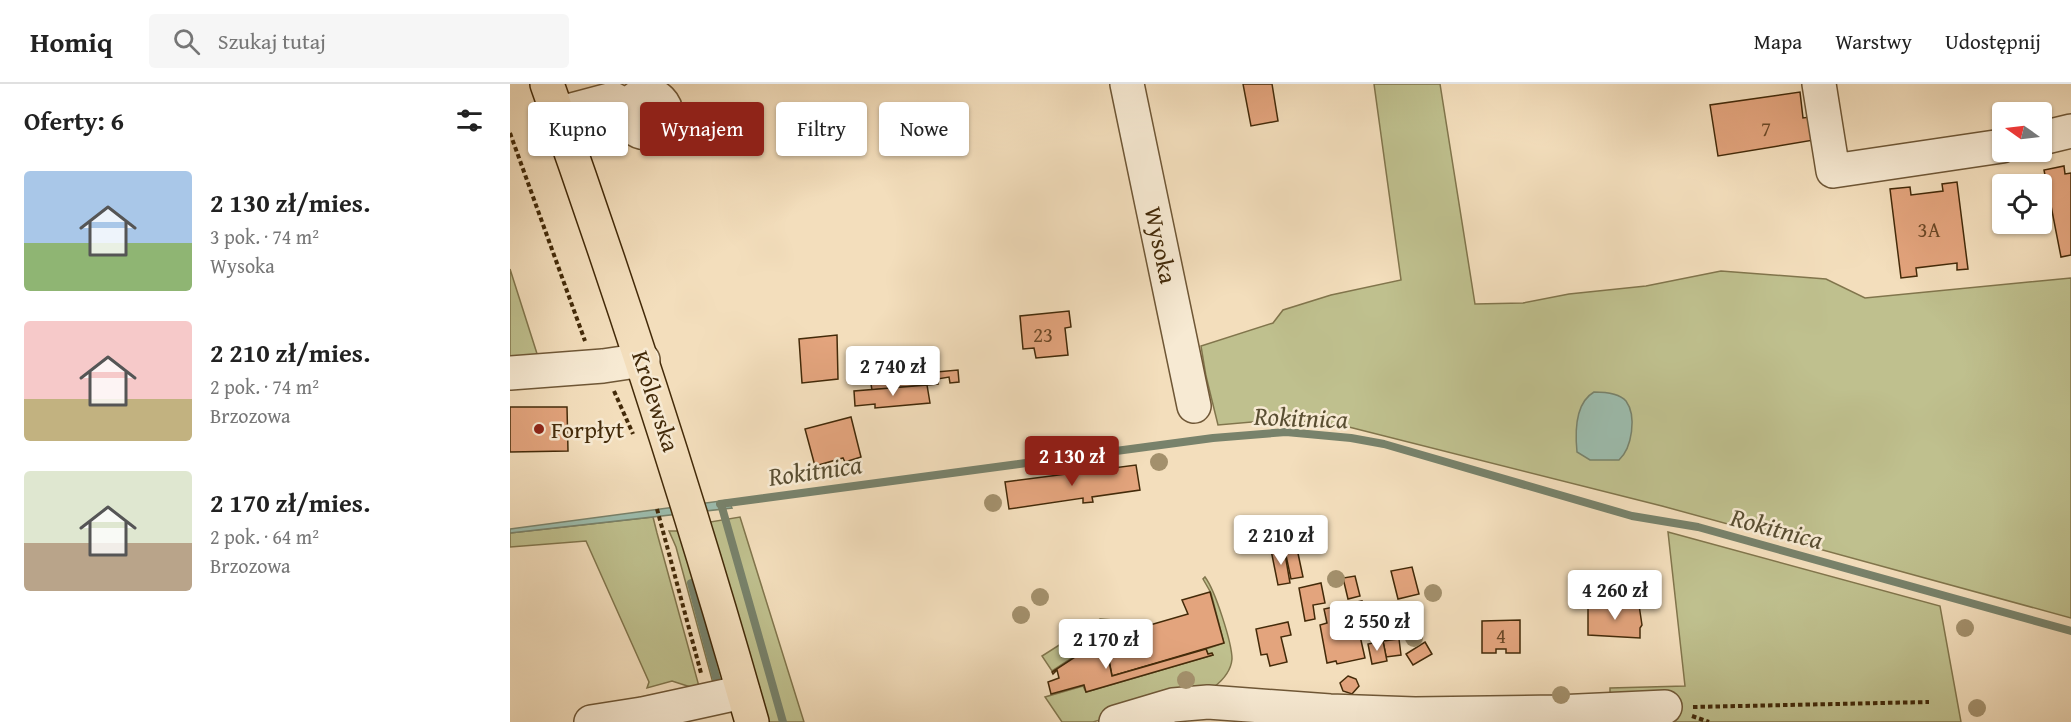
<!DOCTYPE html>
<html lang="pl">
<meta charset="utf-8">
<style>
:root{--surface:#fff;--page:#f6f6f6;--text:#222;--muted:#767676;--line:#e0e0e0;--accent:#8f2418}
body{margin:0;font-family:"Gentium Book Plus",serif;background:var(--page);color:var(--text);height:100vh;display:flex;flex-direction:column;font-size:22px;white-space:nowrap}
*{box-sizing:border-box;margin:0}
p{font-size:20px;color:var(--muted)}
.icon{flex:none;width:33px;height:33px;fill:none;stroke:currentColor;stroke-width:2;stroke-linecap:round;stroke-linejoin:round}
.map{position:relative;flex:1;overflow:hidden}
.panel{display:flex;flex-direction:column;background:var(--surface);width:510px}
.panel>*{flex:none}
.guide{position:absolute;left:18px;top:18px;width:570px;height:54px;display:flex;gap:12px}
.needle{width:39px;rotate:284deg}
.fabs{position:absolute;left:1482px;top:18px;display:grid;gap:12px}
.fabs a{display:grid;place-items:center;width:60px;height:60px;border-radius:6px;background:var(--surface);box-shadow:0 2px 4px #0004;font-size:30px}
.price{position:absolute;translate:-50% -51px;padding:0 14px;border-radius:6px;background:#fff;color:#222;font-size:20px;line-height:39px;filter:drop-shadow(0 2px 3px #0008)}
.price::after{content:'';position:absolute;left:50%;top:36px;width:18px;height:14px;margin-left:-9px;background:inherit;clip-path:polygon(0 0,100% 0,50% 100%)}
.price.selected{background:var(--accent);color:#fff}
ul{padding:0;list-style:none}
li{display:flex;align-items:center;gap:18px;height:150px;padding:0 24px}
li span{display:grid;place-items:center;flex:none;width:168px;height:120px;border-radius:6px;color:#555}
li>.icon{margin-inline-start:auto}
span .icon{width:72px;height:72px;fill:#fffc;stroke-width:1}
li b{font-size:26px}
h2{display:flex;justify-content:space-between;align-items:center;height:72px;padding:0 24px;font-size:26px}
.tag{padding:0 21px;border-radius:6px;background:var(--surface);box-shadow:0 2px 4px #0004;font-size:21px;line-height:54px}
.tag.selected{background:var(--accent);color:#fff}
header{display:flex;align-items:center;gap:36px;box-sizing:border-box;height:84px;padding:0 30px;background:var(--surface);border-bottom:2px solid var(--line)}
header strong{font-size:28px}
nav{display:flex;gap:33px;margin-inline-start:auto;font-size:21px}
.search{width:420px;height:54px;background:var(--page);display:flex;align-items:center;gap:15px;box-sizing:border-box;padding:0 21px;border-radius:6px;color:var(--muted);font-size:22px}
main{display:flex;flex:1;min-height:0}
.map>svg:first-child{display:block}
.green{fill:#bfc08e;stroke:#81754c;stroke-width:1.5}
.water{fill:#9cbcad;stroke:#78826b;stroke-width:1.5}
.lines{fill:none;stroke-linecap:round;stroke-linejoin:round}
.stream{stroke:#78826b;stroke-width:8}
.building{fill:#e3a47d;stroke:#432a09;stroke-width:1.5}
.minor-casing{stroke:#6f5736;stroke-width:36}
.major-casing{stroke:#432a09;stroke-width:36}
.path{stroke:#432a09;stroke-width:4;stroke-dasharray:4.5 3;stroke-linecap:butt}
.minor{stroke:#f7ead3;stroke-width:33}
.major{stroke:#f3debc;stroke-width:33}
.tree{fill:#a3906c}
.poi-dot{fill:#8f2418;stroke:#f7ead3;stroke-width:2}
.labels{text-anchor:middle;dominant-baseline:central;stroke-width:5;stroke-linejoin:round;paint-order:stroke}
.number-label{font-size:21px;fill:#6b4826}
.street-label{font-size:24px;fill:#432a09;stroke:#f7ead3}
.poi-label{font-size:24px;fill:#432a09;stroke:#f7ead3;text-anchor:start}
.water-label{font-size:26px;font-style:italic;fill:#594e32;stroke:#f7ead3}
</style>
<header>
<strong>Homiq</strong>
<div class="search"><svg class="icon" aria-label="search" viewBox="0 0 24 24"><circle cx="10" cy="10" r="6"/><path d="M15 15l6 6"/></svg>Szukaj tutaj</div>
<nav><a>Mapa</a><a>Warstwy</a><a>Udostępnij</a></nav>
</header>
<main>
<section class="panel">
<h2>Oferty: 6<svg class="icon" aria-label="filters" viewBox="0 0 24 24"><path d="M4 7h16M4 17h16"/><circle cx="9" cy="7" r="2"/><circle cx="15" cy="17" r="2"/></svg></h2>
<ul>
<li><span style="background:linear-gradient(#a9c7e8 60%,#8fb573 0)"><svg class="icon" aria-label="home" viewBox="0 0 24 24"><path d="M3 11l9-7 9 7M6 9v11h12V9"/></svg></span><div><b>2 130 zł/mies.</b><p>3 pok. · 74 m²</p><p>Wysoka</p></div></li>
<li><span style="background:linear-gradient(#f6c9c9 65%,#c2b280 0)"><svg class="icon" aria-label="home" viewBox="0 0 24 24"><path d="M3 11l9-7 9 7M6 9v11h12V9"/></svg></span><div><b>2 210 zł/mies.</b><p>2 pok. · 74 m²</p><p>Brzozowa</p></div></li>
<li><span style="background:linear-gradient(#dfe7d0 60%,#b9a48a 0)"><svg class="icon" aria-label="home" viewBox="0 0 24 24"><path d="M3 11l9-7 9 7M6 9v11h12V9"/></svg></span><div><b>2 170 zł/mies.</b><p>2 pok. · 64 m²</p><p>Brzozowa</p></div></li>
</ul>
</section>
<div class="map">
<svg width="1561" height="638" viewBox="0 0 1561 638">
<rect width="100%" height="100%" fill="#f3debc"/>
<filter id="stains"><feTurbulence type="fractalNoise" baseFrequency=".00333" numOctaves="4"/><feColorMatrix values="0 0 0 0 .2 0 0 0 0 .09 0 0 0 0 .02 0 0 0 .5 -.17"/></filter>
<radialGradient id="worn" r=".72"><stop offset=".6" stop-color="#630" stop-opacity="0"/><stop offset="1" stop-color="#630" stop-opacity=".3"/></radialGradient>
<g class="green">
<path d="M864,0h66l35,220 48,-1 46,-9 77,-8 75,-15 105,8 39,19 206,-20v340l-409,-112 -325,-82 -61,-4 -58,5 -12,-49 -5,-30 72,-23 10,-13 48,-15 70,-15z"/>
<path d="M0,185l29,91 -29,4z"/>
<path d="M143,433l4,16 43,157 -28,-9 -25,7 2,-6 -63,-141 -76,6v-14z"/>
<path d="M230,433l64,205h-40l-54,-200z"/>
<path d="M159,447h16l42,149 -13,7 -38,-140z"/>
<path d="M1158,448l272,74 21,116h-312l-39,-28v-6l75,-2z"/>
<path d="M695,493c10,13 27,66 27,82 -1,12 -9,21 -18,28l-121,35h-31l-17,-25 38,-11 3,6 127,-37 -1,-2 -4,1 -2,-5 18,-6 -13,-50 -8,-14z"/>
<path d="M590,535l14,1 9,13 -19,4 -52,34 -10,-15z"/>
</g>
<g class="water">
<path d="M1084,308c10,0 25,1 32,9 11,15 6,47 -7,59h-29l-13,-8c-2,-20 -2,-49 17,-60z"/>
<path d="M218,416l4,8 -222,25v-4z"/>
</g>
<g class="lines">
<g class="stream">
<path d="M210,420l493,-66 73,-6 65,6 33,6 248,72 66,11 373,104"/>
<path d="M211,420l62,218"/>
<path d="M181,499l26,98"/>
</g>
</g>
<g class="building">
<path d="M733,0h29l6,37 -27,5z"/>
<path d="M1290,8l3,26 14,-2 3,23 -102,17 -8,-51z"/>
<path d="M1554,82l1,8 6,-1v82l-10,2 -17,-87z"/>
<path d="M1447,98l11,87 -11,1v-7l-41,5 1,8 -16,2 -11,-89 20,-2 1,8 32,-4 -1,-7z"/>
<path d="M559,227l2,16 -6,1 3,27 -32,3 -2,-10 -11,1 -3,-33z"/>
<path d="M327,251l1,44 -36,4 -3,-44z"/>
<path d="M448,286l1,12 -9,1 -1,-6 -12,2 1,5 -66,6 -2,-12z"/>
<path d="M417,301l3,18 -55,5v-4l-20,2 -1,-15z"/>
<path d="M0,323h57l1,44 -58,1z"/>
<path d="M341,333l10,40 -16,5 -2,-4 -28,8 -10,-37z"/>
<path d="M626,381l4,25 -48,7 1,5 -10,1v-5l-74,11 -4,-27z"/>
<path d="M786,460l7,33 -12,2 -7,-33z"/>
<path d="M774,464l6,35 -12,2 -7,-35z"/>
<path d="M902,483l7,27 -21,5 -7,-28z"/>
<path d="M845,492l5,20 -12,3 -5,-21z"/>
<path d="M811,499l4,20 -12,2 2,14 -10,2 -6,-33z"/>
<path d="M700,508l14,51 -112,33 -7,-38 83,-24 -6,-14z"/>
<path d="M852,517l5,24 -9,2 7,31 -28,6 -1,-3 -9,2 -7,-38 7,-2 -3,-14z"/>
<path d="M1129,521l3,20 -2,3v10l-52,-3v-29z"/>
<path d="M1010,536v33h-14v-4h-10v4h-14v-32z"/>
<path d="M778,538l3,13 -10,2 6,25 -17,4 -3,-12 -6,1 -5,-26z"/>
<path d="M594,554l8,38 94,-27 2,5 4,-1 1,2 -127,37 -2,-7 -33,9 -3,-12 11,-4 -2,-8 -4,4 -1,-2z"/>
<path d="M889,555l2,16 -15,2 -3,-16z"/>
<path d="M873,557l4,20 -15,3 -4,-20z"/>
<path d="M915,558l7,12 -19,11 -7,-11z"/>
<path d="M838,592l8,3 3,7 -7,8 -9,-3 -3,-8z"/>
</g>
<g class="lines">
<g class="minor-casing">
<g id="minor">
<path d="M617,0l67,322"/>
<path d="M1309,0l14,87 169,-25"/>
<circle cx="137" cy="30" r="19"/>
<path d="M47,30l56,-15 16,9"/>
<path d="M1532,54l29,-7"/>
<path d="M0,289l93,-7 40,-6"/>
<path d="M81,638l51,-8 101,-22"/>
<path d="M606,638l57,-17 35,-3 122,9 85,3 142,-2 108,-5"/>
</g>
</g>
<g class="major-casing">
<path id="major" d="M37,0c75,211 144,423 205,638"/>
</g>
<g class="path">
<path d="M0,49l75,208"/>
<path d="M104,307l19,43"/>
<path d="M147,425l44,164"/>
<path d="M1183,623l236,-5"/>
<path d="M1182,632l17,6"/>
</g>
<use href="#minor" class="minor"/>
<use href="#major" class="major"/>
</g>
<g class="tree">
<circle cx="649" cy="378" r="9"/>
<circle cx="483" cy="419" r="9"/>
<circle cx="826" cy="495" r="9"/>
<circle cx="923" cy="509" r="9"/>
<circle cx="530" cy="513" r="9"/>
<circle cx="511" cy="531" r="9"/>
<circle cx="1455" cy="544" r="9"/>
<circle cx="904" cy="554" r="9"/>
<circle cx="676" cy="596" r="9"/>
<circle cx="1051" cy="611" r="9"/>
<circle cx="1467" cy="624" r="9"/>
</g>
<circle class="poi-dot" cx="29" cy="345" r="6"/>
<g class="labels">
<g class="number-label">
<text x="1256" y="44">7</text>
<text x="1419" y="145">3A</text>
<text x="533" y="250">23</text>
<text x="991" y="551">4</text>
</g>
<g class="street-label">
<text transform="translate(651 161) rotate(78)">Wysoka</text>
<text transform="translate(146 317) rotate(72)">Królewska</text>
</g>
<g class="poi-label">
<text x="41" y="345">Forpłyt</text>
</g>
<g class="water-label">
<text transform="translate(791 333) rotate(2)">Rokitnica</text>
<text transform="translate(305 386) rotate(-8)">Rokitnica</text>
<text transform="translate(1267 444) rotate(15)">Rokitnica</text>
</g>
</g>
<rect width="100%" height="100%" filter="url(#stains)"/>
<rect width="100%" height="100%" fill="url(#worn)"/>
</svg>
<div class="fabs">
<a><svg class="needle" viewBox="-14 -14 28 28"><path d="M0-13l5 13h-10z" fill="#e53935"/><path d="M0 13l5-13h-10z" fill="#767676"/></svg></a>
<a><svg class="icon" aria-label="locate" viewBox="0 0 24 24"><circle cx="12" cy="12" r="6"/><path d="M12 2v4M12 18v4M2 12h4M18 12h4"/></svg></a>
</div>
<b class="price" style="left:383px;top:313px">2 740 zł</b>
<b class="price selected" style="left:562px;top:403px">2 130 zł</b>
<b class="price" style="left:771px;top:482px">2 210 zł</b>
<b class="price" style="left:1105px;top:537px">4 260 zł</b>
<b class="price" style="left:867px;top:568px">2 550 zł</b>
<b class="price" style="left:596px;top:586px">2 170 zł</b>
<div class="guide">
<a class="tag">Kupno</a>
<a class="tag selected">Wynajem</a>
<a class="tag">Filtry</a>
<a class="tag">Nowe</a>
</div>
</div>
</main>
